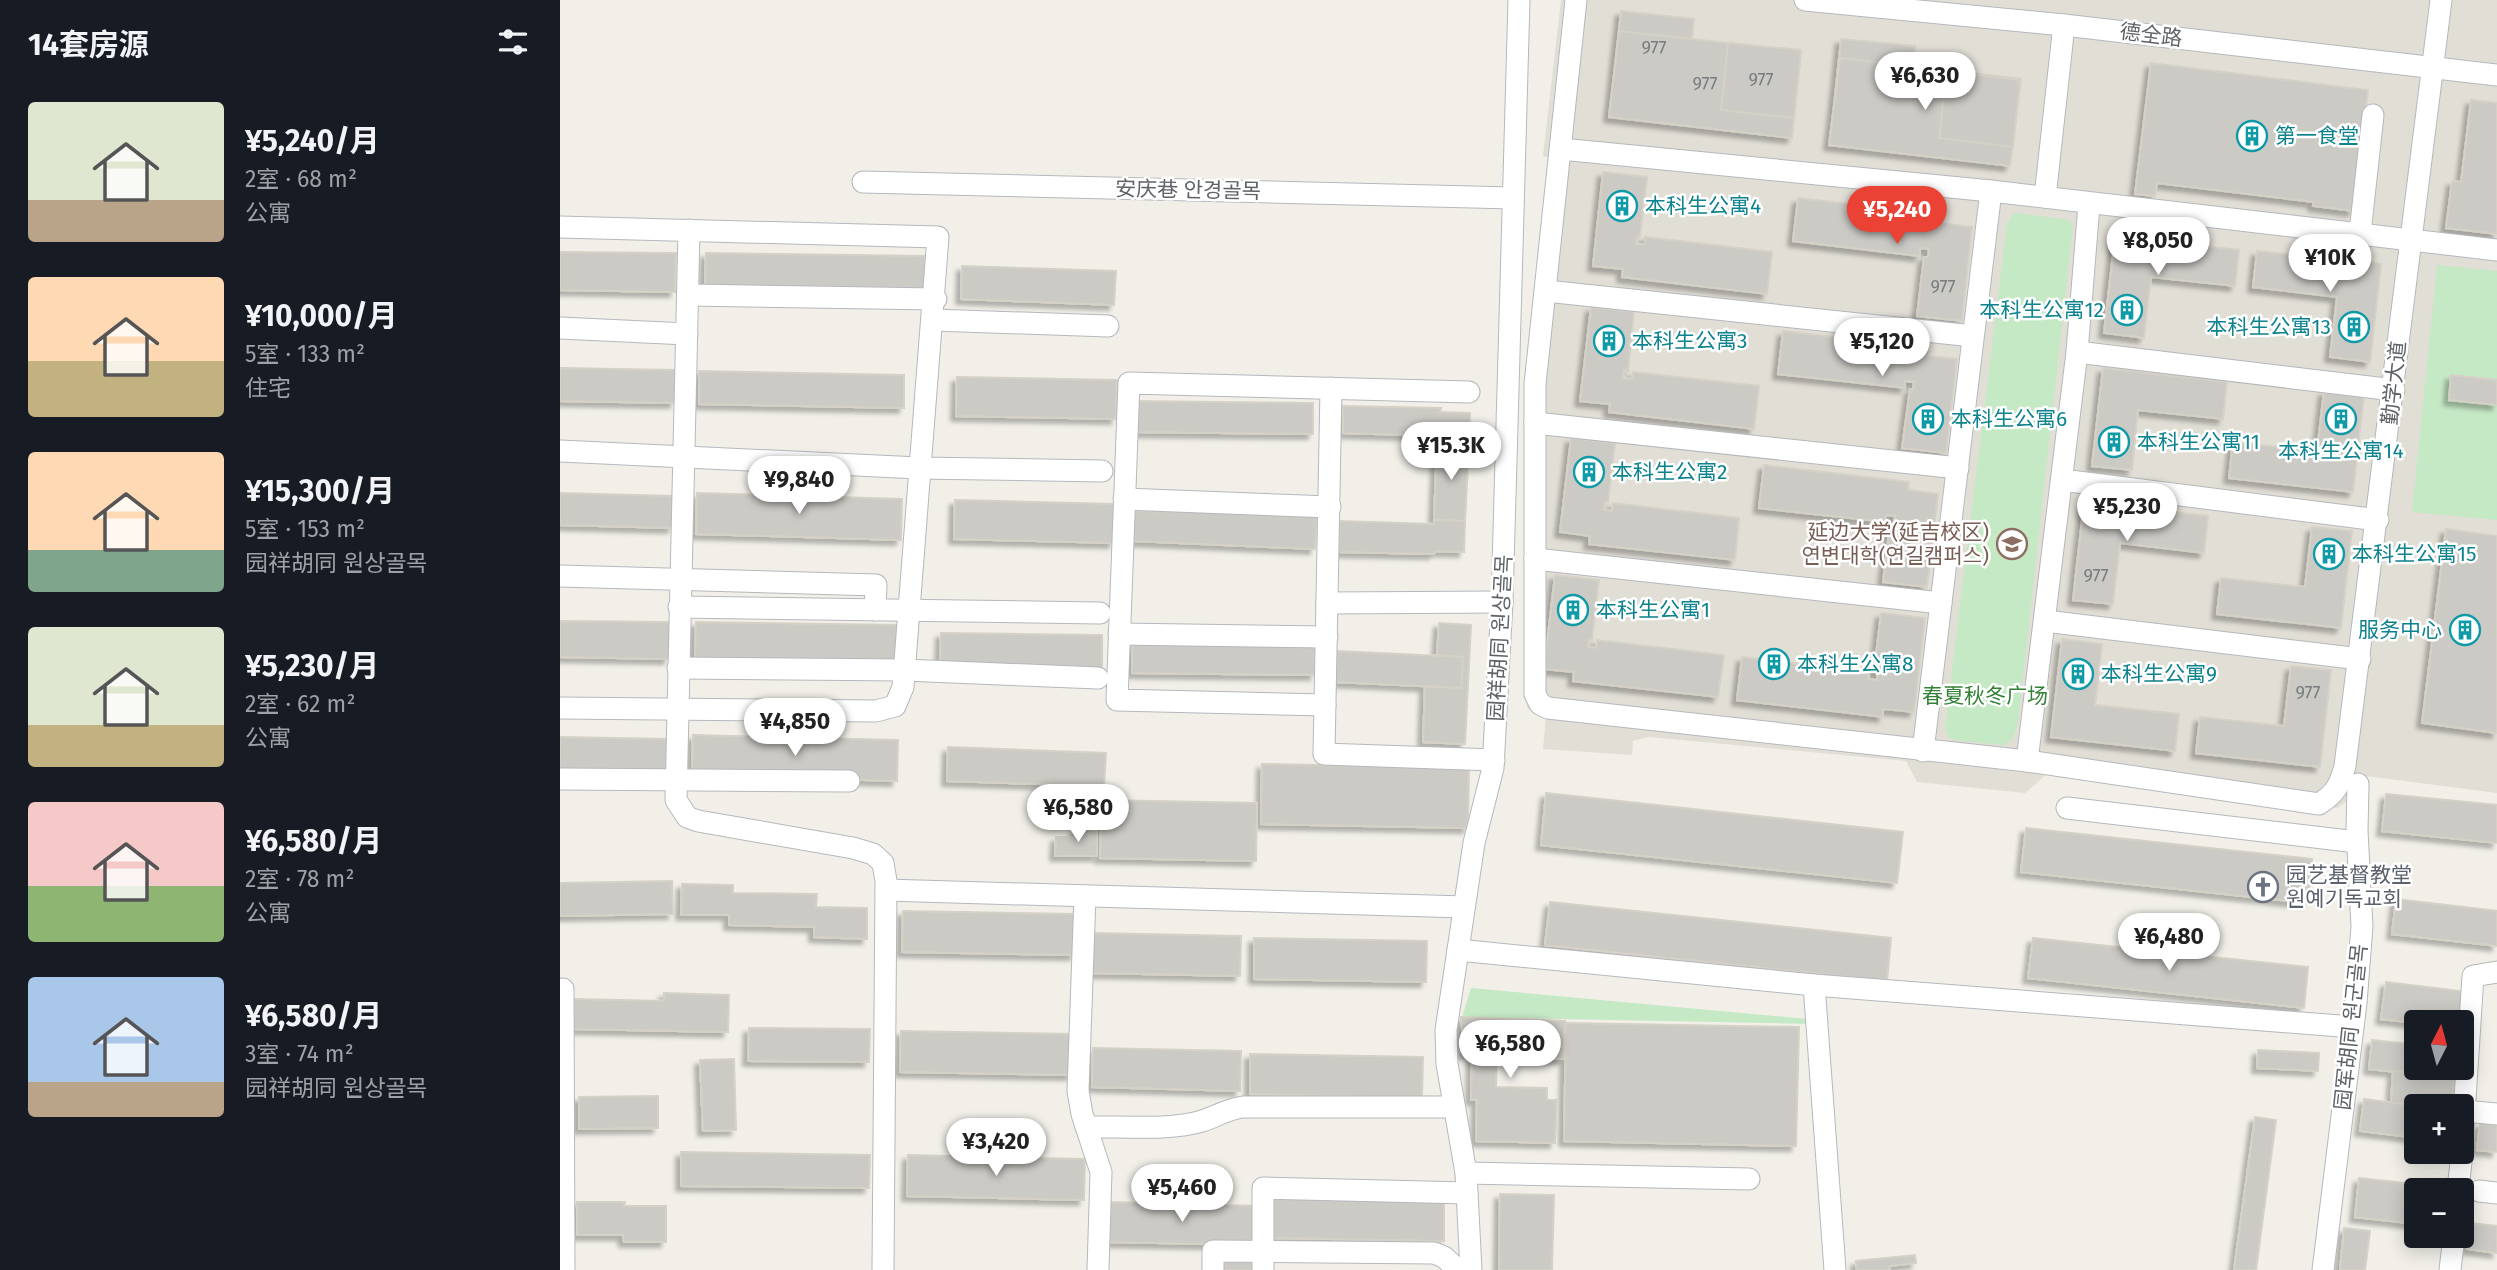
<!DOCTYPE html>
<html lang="zh">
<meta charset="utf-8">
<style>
:root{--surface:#171b24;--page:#242831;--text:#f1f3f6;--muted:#9ea1a6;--accent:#ea4335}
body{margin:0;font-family:"Fira Sans","Noto Sans SC","Noto Sans KR",sans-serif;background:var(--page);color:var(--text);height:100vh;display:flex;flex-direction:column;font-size:26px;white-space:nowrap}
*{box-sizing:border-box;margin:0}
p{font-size:23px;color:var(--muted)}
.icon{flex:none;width:38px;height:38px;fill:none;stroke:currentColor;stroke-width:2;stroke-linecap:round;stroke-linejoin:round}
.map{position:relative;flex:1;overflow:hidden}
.side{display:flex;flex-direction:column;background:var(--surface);width:560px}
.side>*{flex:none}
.needle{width:46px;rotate:6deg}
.tools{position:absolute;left:1844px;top:1010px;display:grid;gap:14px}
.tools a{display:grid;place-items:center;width:70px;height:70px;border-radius:7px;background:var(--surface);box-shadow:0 4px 18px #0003;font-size:35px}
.price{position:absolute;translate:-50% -60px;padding:0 16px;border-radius:24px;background:#fff;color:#222;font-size:23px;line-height:46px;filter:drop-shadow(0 2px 4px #0008)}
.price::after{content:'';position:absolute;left:50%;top:42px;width:21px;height:16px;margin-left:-10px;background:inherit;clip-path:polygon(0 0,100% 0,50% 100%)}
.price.selected{background:var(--accent);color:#fff}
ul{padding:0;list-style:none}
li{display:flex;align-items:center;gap:21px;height:175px;padding:0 28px}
li span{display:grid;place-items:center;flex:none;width:196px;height:140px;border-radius:7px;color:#555}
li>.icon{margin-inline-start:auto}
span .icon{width:84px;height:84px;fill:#fffc;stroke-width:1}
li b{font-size:30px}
h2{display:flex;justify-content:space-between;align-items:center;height:84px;padding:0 28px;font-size:30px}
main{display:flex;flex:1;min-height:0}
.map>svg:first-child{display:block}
.education{fill:#e1ded6}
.green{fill:#c5e8c5}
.building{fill:#cccac5;stroke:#d6d1c6;stroke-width:2;filter:url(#shadow)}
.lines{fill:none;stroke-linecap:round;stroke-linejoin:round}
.minor-casing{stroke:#b5b8bc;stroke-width:23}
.minor{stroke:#fff;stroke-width:21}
.labels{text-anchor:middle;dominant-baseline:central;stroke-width:5;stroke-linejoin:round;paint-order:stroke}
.number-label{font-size:18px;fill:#7a7d7f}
.street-label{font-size:21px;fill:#5f6368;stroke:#fff}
.culture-label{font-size:21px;fill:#0d838f;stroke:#fff;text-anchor:start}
.education-label{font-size:21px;fill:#785e54;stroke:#fff;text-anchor:end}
.park-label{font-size:21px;fill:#348238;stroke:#fff}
.worship-label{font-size:21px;fill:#5b616d;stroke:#fff;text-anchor:start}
</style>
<main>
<section class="side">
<h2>14套房源<svg class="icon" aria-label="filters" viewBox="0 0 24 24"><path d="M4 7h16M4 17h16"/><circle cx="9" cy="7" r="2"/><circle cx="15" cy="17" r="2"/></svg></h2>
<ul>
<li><span style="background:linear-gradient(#dfe7d0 70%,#b9a48a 0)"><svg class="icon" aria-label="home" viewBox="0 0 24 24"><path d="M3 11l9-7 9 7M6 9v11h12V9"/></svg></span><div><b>¥5,240/月</b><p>2室 · 68 m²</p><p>公寓</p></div></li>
<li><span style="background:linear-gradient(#ffd9b3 60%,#c2b280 0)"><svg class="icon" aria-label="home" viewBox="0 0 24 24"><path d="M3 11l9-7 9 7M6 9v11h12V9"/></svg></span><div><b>¥10,000/月</b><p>5室 · 133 m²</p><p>住宅</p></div></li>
<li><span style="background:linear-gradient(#ffd9b3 70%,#7fa58c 0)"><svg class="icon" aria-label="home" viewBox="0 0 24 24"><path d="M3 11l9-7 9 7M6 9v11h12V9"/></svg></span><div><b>¥15,300/月</b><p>5室 · 153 m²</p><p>园祥胡同 원상골목</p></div></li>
<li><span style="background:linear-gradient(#dfe7d0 70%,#c2b280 0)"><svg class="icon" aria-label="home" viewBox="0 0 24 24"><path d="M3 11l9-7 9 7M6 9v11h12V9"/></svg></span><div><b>¥5,230/月</b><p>2室 · 62 m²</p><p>公寓</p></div></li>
<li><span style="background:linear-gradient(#f6c9c9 60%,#8fb573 0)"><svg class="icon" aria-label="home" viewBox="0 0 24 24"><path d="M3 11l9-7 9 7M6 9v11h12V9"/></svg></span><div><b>¥6,580/月</b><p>2室 · 78 m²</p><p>公寓</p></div></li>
<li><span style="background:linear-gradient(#a9c7e8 75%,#b9a48a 0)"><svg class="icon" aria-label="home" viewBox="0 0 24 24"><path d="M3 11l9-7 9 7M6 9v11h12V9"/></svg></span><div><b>¥6,580/月</b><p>3室 · 74 m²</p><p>园祥胡同 원상골목</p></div></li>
</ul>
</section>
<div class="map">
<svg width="1937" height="1270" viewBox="0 0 1937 1270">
<defs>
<filter id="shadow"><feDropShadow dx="-5" dy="5" stdDeviation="2" flood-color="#0004"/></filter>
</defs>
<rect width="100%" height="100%" fill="#f1efe8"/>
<path class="education" d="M1001,0h936v793l-146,-19 -5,28 -9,6 -290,-34 -22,19 -108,-11 -11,-21 -257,-24 -16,4 -1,14 -89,-6 3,-33 -19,-8 1,-329 26,-220 -11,-3z"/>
<g class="green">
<path d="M1457,213l53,7 3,6 -55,497 -5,16 -10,6 -48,-5 -6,-2 -4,-10 62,-505 6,-9z"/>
<path d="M1877,265l60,6v249l-85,-8z"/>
<path d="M911,988l337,31 4,5 -350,-7z"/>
</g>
<g class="building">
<path d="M1061,11l73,8 -7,67 -73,-8z"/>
<path d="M1059,31l182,20 -9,87 -183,-21z"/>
<path d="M1281,39l74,7 -7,68 -74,-8z"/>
<path d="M1168,43l73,7 -7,68 -73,-8z"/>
<path d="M1280,58l181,21 -11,87 -181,-21z"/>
<path d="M1591,63l217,27 -15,121 -40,-5 1,-4 -157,-19 -2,13 -20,-2z"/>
<path d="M1387,71l73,9 -7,67 -74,-9z"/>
<path d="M1911,100l26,3v131l-51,-6 6,-47 9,1z"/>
<path d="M1043,172l44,5 -7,59h-3l-1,8h9v-7l127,15 -5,42 -145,-17 1,-8 -30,-3z"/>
<path d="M1238,198l145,17 -1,8 30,4 -10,94 -45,-5 7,-59h4l1,-8 -9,-1v8l-127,-15z"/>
<path d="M1555,236l124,14 -4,36 -84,-9 -7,61 -40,-5z"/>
<path d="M1697,251l124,13 -11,98 -40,-5 7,-60 -84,-10z"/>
<path d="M0,252l116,1 -1,39 -115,-2z"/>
<path d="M146,253l219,3v32l-220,-3z"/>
<path d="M402,266l154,5 -2,34 -153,-6z"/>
<path d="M1031,307l43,5 -6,59 -4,-1 -1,8 9,1 1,-7 126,14 -5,43 -145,-17 1,-8 -30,-3z"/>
<path d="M1223,331l145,17 -1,8 30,3 -11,94 -44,-5 8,-59 3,1 1,-8 -9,-1v7l-127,-14z"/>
<path d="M0,368l115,2v33l-115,-2z"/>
<path d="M1543,368l124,14 -4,37 -85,-9 -6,60 -40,-4z"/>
<path d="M139,371l205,4v33l-205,-4z"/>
<path d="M1891,375l46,5v25l-48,-5z"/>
<path d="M397,377l160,3 -1,39 -160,-3z"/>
<path d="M1764,391l40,4 -11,97 -124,-14 4,-36 84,9z"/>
<path d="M570,401l183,2v31l-183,-2z"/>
<path d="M783,406l98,2 -1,4 30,1 -1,31 -32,-1v-7l-94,-3z"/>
<path d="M1011,438l44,5 -7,59h-3l-1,8 8,1 1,-8 126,15 -4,42 -146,-16 1,-8 -30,-4z"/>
<path d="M877,443l32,1 -4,77 -31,-1z"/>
<path d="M1204,465l145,17 -1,8 30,4 -11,93 -44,-5 7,-58h4l1,-8 -9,-1 -1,7 -126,-14z"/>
<path d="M0,493l113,3v32l-113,-3z"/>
<path d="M137,493l205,6 -1,41 -205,-6z"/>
<path d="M395,500l160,4 -1,39 -160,-4z"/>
<path d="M1524,502l124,14 -4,37 -84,-10 -7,61 -40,-4z"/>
<path d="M574,511l183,3 -2,35 -181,-8z"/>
<path d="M874,520l31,1 -1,31 -29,-1 -1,3 -95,-2 1,-31 94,3z"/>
<path d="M1752,527l40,4 -11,97 -124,-14 4,-36 84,9z"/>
<path d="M1886,529l51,7v197l-75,-10z"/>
<path d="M995,575l44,5 -7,59h-3l-1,8 8,1 1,-8 127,15 -6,42 -145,-16 1,-9 -30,-3z"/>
<path d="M1321,613l44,5 -11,94 -31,-3v8l-146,-17 5,-43 127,15 -1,7 9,1v-8h-3z"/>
<path d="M0,621l110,1 -1,37 -109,-2z"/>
<path d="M136,622l205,3v38l-206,-3z"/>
<path d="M879,623l32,2 -6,119 -42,-2 2,-56 36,2 2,-31 -26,-2z"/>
<path d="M381,633l161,2v35l-162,-2z"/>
<path d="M1502,639l40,5 -7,61 84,9 -4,37 -124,-14z"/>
<path d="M572,643l183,1v31l-183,-2z"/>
<path d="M777,651l126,6 -2,31 -125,-6z"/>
<path d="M1731,666l40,4 -11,97 -124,-14 4,-36 84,9z"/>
<path d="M133,735l205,5 -1,41 -205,-6z"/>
<path d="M0,737l109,2v33l-109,-2z"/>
<path d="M388,747l158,6 -2,33 -157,-5z"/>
<path d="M702,764l207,4 -1,60 -207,-4z"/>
<path d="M986,793l357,39 -6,51 -356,-38z"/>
<path d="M1826,794l111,11v38l-115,-12z"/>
<path d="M542,800l155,3 -1,58 -156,-3z"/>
<path d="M1466,828l286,31 -4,44 -287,-31z"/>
<path d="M515,830h22v26h-42l1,-19h19z"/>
<path d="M112,881l1,33 -113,2v-33z"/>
<path d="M122,884l51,1v8l84,1 -1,13 51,1v31l-53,-2v-10l-85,-2v-10h-48z"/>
<path d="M1836,899l101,12v35l-105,-12z"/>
<path d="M990,902l341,36 -4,43 -342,-36z"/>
<path d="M343,911l172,3v41l-173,-3z"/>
<path d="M533,933l148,3 -1,40 -148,-3z"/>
<path d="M694,938l173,3 -1,41 -172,-3z"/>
<path d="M1473,938l275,29 -4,41 -276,-30z"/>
<path d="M1826,982l82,10 -6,30 -45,1 -36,-4z"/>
<path d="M104,993l65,2 -1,37 -155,-3 1,-30 90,2z"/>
<path d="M901,1017l104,4 -1,26 -67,-3 -1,43 51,1v12h10l-2,43 -79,-2 1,-41h-6l1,-46h-8z"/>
<path d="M1006,1023l233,4 -3,119 -232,-5z"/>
<path d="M189,1028l121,1 -1,33 -121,-1z"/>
<path d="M341,1031l172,3 -1,41 -172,-3z"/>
<path d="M1812,1040l45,5v23h39l-1,10 -86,-9z"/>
<path d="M937,1044l67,3 -1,12 -66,-2z"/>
<path d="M533,1048l148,3 -1,40 -148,-4z"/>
<path d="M1698,1050l61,3 -1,18 -61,-3z"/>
<path d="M690,1054l173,3 -1,41 -172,-4z"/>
<path d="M174,1059l2,71 -33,1 -3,-71z"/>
<path d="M1833,1071l62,7 -4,28 -60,-3z"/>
<path d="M98,1096v32l-79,1v-32z"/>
<path d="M1804,1099l55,7 -2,32 -57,-7z"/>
<path d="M1695,1117l21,3 -20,150h-22z"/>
<path d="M1920,1123l17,2v27l-20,-2z"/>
<path d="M121,1152l189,3 -1,33 -188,-2z"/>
<path d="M348,1155l177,4 -1,41 -177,-4z"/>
<path d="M1799,1178l91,10v2h-33v34l-62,-7z"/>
<path d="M940,1194l54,1 -2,75h-53z"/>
<path d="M713,1197l171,2v42l-172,-3z"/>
<path d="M17,1202h48l-1,4h42v36h-42l-1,-7h-46z"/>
<path d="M549,1202l148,4 -1,39 -148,-3z"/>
<path d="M1910,1223l27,3v27l-30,-4z"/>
<path d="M1784,1228l26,3 -5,39h-25z"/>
<path d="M1355,1255l1,8 -27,3 1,4h-33l-1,-9z"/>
<rect x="664" y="1261" width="33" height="9"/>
</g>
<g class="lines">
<g class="minor-casing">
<g id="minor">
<path d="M1016,0l-41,384v310l5,10 8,4 479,53 292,43c17,-11 21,-19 26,-38l96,-766"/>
<path d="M1245,0l259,25 433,50"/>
<path d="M1001,149l430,42 506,59"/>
<path d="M303,182l650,16"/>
<path d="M1485,197l19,-172"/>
<path d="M0,227l378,10 -35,450 -8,19 -19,5 -316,-3"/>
<path d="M129,230l-13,570 11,17 11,4 155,27 20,6 10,9 3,18 -3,389"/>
<path d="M1800,233l13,-118"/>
<path d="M986,291l427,45"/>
<path d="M128,295l248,4"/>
<path d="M373,320l175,6"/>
<path d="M0,328l127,6"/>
<path d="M1517,352l317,38"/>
<path d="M771,388l-7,366 170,6"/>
<path d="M975,423l423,45"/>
<path d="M0,451l359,17 183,3"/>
<path d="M1502,480l316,40"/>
<path d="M564,499l206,8"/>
<path d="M975,559l406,44"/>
<path d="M0,576l316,9 -1,25"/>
<path d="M767,603l175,-1"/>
<path d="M119,607l421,6"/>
<path d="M1485,621l315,38"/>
<path d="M559,634l208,3"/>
<path d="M118,668l226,2 194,8"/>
<path d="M765,705l-208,-5 12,-317 340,9"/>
<path d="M1363,751l68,-560"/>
<path d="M1467,761l50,-409 12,-147"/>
<path d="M0,779l289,2"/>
<path d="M1507,808l290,34"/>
<path d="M326,890l578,17"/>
<path d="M525,896l-7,195 4,23 19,58 -3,98"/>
<path d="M898,950l356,35 539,42"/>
<path d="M1254,985l21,285"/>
<path d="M3,989l1,281"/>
<path d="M1905,1111l32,3"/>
<path d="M526,1127c35,-1 84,4 116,-6 16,-5 22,-11 41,-14h211"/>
<path d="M1902,1145l11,-169 24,-4"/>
<path d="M906,1173l283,6"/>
<path d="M1898,1190l4,-38"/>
<path d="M1919,1191l18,2"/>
<path d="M653,1270v-19l221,2 10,4 14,13"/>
<path d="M703,1270v-82l204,5"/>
<path d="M911,1270l-5,-97 -19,-109 -1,-34 28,-187 19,-75 9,-166 17,-602"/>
<path d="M1763,1270l33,-267 6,-77 -5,-95 1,-47"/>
<path d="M1890,1270l4,-34"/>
</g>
</g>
<use href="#minor" class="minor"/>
</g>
<defs>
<g id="building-ring" transform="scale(1.575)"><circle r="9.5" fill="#fff" stroke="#0f9aa8" stroke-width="1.5"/><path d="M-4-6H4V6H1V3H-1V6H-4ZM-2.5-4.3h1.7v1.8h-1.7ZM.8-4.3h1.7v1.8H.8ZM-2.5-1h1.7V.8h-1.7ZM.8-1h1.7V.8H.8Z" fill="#0f9aa8"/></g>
<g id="university-ring" transform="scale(1.575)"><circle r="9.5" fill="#fff" stroke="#8d6e63" stroke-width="1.5"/><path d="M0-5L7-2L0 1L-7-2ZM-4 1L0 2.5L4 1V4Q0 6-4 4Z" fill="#8d6e63"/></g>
<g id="church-ring" transform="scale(1.575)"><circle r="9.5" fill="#fff" stroke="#6b7280" stroke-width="1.5"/><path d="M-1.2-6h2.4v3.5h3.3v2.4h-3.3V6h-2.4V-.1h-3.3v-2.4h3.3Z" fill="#6b7280"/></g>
</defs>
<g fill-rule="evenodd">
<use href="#building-ring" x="1692" y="136"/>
<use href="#building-ring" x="1062" y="206"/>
<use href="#building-ring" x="1567" y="310"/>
<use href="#building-ring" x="1794" y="327"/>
<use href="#building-ring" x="1049" y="341"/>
<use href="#building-ring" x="1368" y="419"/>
<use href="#building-ring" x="1781" y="419"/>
<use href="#building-ring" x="1554" y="442"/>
<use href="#building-ring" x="1029" y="472"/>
<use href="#university-ring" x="1452" y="544"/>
<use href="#building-ring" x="1769" y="554"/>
<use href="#building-ring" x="1013" y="610"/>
<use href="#building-ring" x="1905" y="630"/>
<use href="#building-ring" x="1214" y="664"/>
<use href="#building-ring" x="1518" y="674"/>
<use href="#church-ring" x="1703" y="887"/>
</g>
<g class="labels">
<g class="number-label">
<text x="1094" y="48">977</text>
<text x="1201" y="80">977</text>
<text x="1145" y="84">977</text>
<text x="1383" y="287">977</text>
<text x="1536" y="576">977</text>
<text x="1748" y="693">977</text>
</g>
<g class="street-label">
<text transform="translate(1591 35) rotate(7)">德全路</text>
<text transform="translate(628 190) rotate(1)">安庆巷 안경골목</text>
<text transform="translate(1834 383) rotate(-84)">勤学大道</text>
<text transform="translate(940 638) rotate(-87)">园祥胡同 원상골목</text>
<text transform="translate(1791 1027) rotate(-84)">园军胡同 원군골목</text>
</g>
<g class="culture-label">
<text x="1715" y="136">第一食堂</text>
<text x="1085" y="206">本科生公寓4</text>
<text x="1544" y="310" text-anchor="end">本科生公寓12</text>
<text x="1771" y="327" text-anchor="end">本科生公寓13</text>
<text x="1072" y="341">本科生公寓3</text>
<text x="1391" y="419">本科生公寓6</text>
<text x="1577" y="442">本科生公寓11</text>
<text x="1781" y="451" text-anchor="middle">本科生公寓14</text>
<text x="1052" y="472">本科生公寓2</text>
<text x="1792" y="554">本科生公寓15</text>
<text x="1036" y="610">本科生公寓1</text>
<text x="1882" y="630" text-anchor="end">服务中心</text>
<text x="1237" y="664">本科生公寓8</text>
<text x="1541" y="674">本科生公寓9</text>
</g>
<g class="education-label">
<text x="1429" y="532">延边大学(延吉校区)<tspan x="1429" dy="24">연변대학(연길캠퍼스)</tspan></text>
</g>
<g class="park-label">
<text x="1425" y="696">春夏秋冬广场</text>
</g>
<g class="worship-label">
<text x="1726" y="875">园艺基督教堂<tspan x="1726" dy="24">원예기독교회</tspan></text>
</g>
</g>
</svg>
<div class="tools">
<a><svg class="needle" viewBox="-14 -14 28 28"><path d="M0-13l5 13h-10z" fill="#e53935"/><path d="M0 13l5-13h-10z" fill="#9ea1a6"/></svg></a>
<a>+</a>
<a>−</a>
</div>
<b class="price" style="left:1365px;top:112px">¥6,630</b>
<b class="price selected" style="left:1337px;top:246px">¥5,240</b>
<b class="price" style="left:1598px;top:277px">¥8,050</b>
<b class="price" style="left:1770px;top:294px">¥10K</b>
<b class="price" style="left:1322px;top:378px">¥5,120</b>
<b class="price" style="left:891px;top:482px">¥15.3K</b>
<b class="price" style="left:239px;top:516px">¥9,840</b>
<b class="price" style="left:1567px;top:543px">¥5,230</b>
<b class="price" style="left:235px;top:758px">¥4,850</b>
<b class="price" style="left:518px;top:844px">¥6,580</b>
<b class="price" style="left:1609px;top:973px">¥6,480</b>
<b class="price" style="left:950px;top:1080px">¥6,580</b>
<b class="price" style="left:436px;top:1178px">¥3,420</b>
<b class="price" style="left:622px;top:1224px">¥5,460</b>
</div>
</main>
